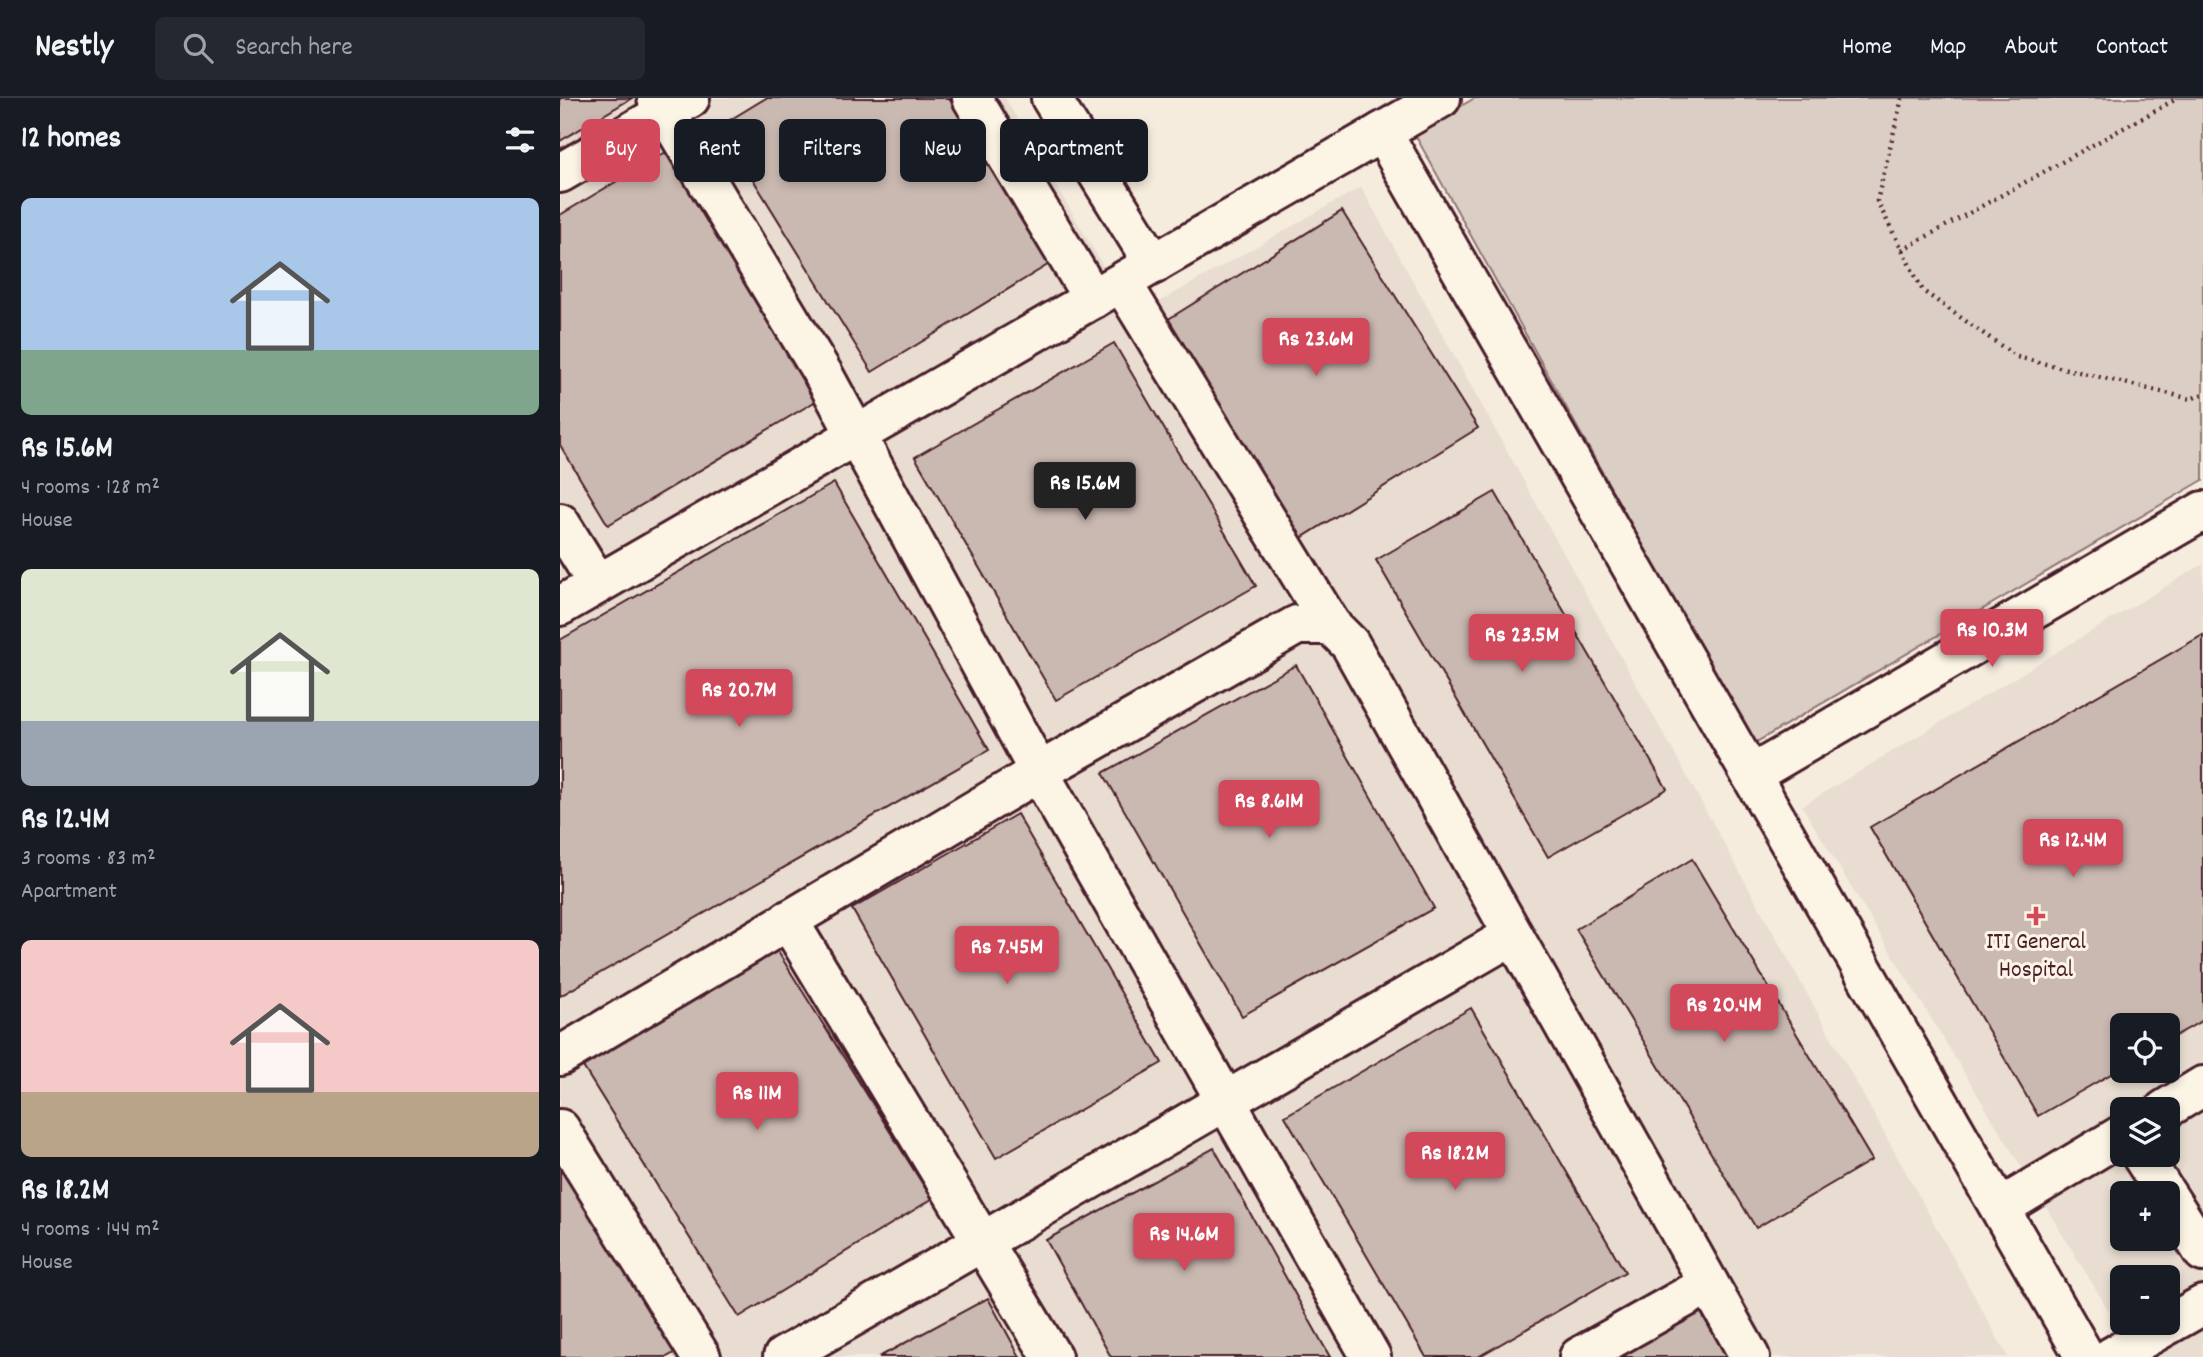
<!DOCTYPE html>
<meta charset="utf-8">
<style>
:root{--surface:#171b24;--page:#242831;--text:#f1f3f6;--muted:#9ea1a6;--line:#363941;--accent:#d1495b}
body{margin:0;font-family:Dekko,sans-serif;background:var(--page);color:var(--text);height:100vh;display:flex;flex-direction:column;font-size:26px;white-space:nowrap}
*{box-sizing:border-box;margin:0}
p{font-size:23px;color:var(--muted)}
.icon{flex:none;width:38px;height:38px;fill:none;stroke:currentColor;stroke-width:2;stroke-linecap:round;stroke-linejoin:round}
.map{position:relative;flex:1;overflow:hidden}
.sheet{display:flex;flex-direction:column;background:var(--surface);width:560px}
.sheet>*{flex:none}
.hud{position:absolute;left:21px;top:21px;width:665px;height:63px;display:flex;gap:14px}
.buttons{position:absolute;left:1550px;top:915px;display:grid;gap:14px}
.buttons a{display:grid;place-items:center;width:70px;height:70px;border-radius:10px;background:var(--surface);box-shadow:0 4px 10px #0003;font-size:35px}
.price{position:absolute;translate:-50% -60px;padding:0 16px;border-radius:7px;background:var(--accent);color:#fff;font-size:23px;line-height:46px;filter:drop-shadow(0 2px 4px #0008)}
.price::after{content:'';position:absolute;left:50%;top:42px;width:21px;height:16px;margin-left:-10px;background:inherit;clip-path:polygon(0 0,100% 0,50% 100%)}
.price.current{background:#222;color:#fff}
ul{padding:0;list-style:none}
li{display:grid;align-content:center;gap:14px;height:371px;padding:0 21px}
li span{display:grid;place-items:center;height:217px;border-radius:10px;color:#555}
li>.icon{margin-inline-start:auto}
span .icon{width:126px;height:126px;fill:#fffc;stroke-width:1}
li b{font-size:30px}
h2{display:flex;justify-content:space-between;align-items:center;height:84px;padding:0 21px;font-size:30px}
.tag{padding:0 24px;border-radius:10px;background:var(--surface);box-shadow:0 4px 10px #0003;font-size:24px;line-height:63px}
.tag.current{background:var(--accent);color:#fff}
header{display:flex;align-items:center;gap:42px;box-sizing:border-box;height:98px;padding:0 35px;background:var(--surface);border-bottom:2px solid var(--line)}
header strong{font-size:33px}
nav{display:flex;gap:38px;margin-inline-start:auto;font-size:24px}
.search{width:490px;height:63px;background:var(--page);display:flex;align-items:center;gap:18px;box-sizing:border-box;padding:0 24px;border-radius:10px;color:var(--muted);font-size:26px}
main{display:flex;flex:1;min-height:0}
.map>svg:first-child{display:block}
.built{fill:#e8ddd0;fill-rule:evenodd}
.green{fill:#dbcec4;stroke:#927678;stroke-width:2}
.building{fill:#cab9b1;stroke:#4a1f2b;stroke-width:2}
.lines{fill:none;stroke-linecap:round;stroke-linejoin:round}
.minor-casing{stroke:#4a1f2b;stroke-width:44}
.path{stroke:#4a1f2b;stroke-width:4.5;stroke-dasharray:2 5;stroke-linecap:butt}
.minor{stroke:#fcf5e5;stroke-width:38}
.poi-dot{fill:#d1495b;stroke:#fcf5e5;stroke-width:2.5}
.labels{text-anchor:middle;dominant-baseline:central;stroke-width:6;stroke-linejoin:round;paint-order:stroke}
.poi-label{font-size:24px;fill:#4a1f2b;stroke:#fcf5e5}
</style>
<header>
<strong>Nestly</strong>
<div class="search"><svg class="icon" aria-label="search" viewBox="0 0 24 24"><circle cx="10" cy="10" r="6"/><path d="M15 15l6 6"/></svg>Search here</div>
<nav><a>Home</a><a>Map</a><a>About</a><a>Contact</a></nav>
</header>
<main>
<section class="sheet">
<h2>12 homes<svg class="icon" aria-label="filters" viewBox="0 0 24 24"><path d="M4 7h16M4 17h16"/><circle cx="9" cy="7" r="2"/><circle cx="15" cy="17" r="2"/></svg></h2>
<ul>
<li><span style="background:linear-gradient(#a9c7e8 70%,#7fa58c 0)"><svg class="icon" aria-label="home" viewBox="0 0 24 24"><path d="M3 11l9-7 9 7M6 9v11h12V9"/></svg></span><div><b>Rs 15.6M</b><p>4 rooms · 128 m²</p><p>House</p></div></li>
<li><span style="background:linear-gradient(#dfe7d0 70%,#9aa5b1 0)"><svg class="icon" aria-label="home" viewBox="0 0 24 24"><path d="M3 11l9-7 9 7M6 9v11h12V9"/></svg></span><div><b>Rs 12.4M</b><p>3 rooms · 83 m²</p><p>Apartment</p></div></li>
<li><span style="background:linear-gradient(#f6c9c9 70%,#b9a48a 0)"><svg class="icon" aria-label="home" viewBox="0 0 24 24"><path d="M3 11l9-7 9 7M6 9v11h12V9"/></svg></span><div><b>Rs 18.2M</b><p>4 rooms · 144 m²</p><p>House</p></div></li>
</ul>
</section>
<div class="map">
<svg width="1643" height="1259" viewBox="0 0 1643 1259">
<rect width="100%" height="100%" fill="#f5ecde"/>
<filter id="ink" filterUnits="userSpaceOnUse"><feTurbulence type="fractalNoise" baseFrequency=".0143" numOctaves="2"/><feDisplacementMap in="SourceGraphic" scale="14" xChannelSelector="R" yChannelSelector="G"/><feConvolveMatrix kernelMatrix="1 2 1 2 8 2 1 2 1" color-interpolation-filters="sRGB"/></filter>
<g filter="url(#ink)">
<g class="built">
<path d="M0,0h445l128,219 228,-130 647,1170h-1448z"/>
<path d="M1643,466v793h-66l-335,-551zM1563,928h45v45h-45zM1563,1012h45v45h-45zM1563,1096h45v45h-45zM1563,1180h45v45h-45z"/>
</g>
<path class="green" d="M915,0h728v382l-450,264 -339,-611z"/>
<g class="building">
<path d="M0,0h72l-72,43z"/>
<path d="M206,0h183l102,165 -179,109 -152,-246z"/>
<path d="M111,51l150,249 -213,127 -48,-80v-230z"/>
<path d="M782,113l136,217 -188,117 -136,-217z"/>
<path d="M554,245l142,243 -200,114 -141,-243z"/>
<path d="M274,385l155,267 -429,246v-356z"/>
<path d="M935,394l172,297 -119,68 -172,-297z"/>
<path d="M1643,537v385l-35,20v-14h-45v41l-85,49 -168,-289z"/>
<path d="M736,567l138,243 -192,108 -139,-243z"/>
<path d="M457,716l145,249 -166,95 -144,-249z"/>
<path d="M1132,761l180,301 -116,68 -180,-299z"/>
<path d="M215,849l157,252 -193,118 -157,-252z"/>
<path d="M911,910l154,264 -147,85h-52l-141,-241z"/>
<path d="M0,1049l119,203 -12,7h-107z"/>
<path d="M654,1050l116,209h-219l-65,-117z"/>
<path d="M428,1200l32,59h-141z"/>
<path d="M1139,1211l28,48h-113z"/>
</g>
<g class="lines">
<g class="minor-casing">
<g id="minor">
<path d="M97,0l166,276 216,398 332,585"/>
<path d="M412,0l121,201"/>
<path d="M491,0l103,166"/>
<path d="M822,34l703,1225"/>
<path d="M0,75l130,-75"/>
<path d="M562,185l209,342"/>
<path d="M0,425l38,61"/>
<path d="M0,508l881,-508"/>
<path d="M1191,677l452,-264"/>
<path d="M228,822l264,437"/>
<path d="M0,958l479,-284 258,-147h34l19,19 400,713"/>
<path d="M1604,1012l39,-24"/>
<path d="M0,1031l141,228"/>
<path d="M1581,1057l25,39"/>
<path d="M1608,1099l35,55"/>
<path d="M1440,1110l123,-74"/>
<path d="M223,1259l730,-422"/>
<path d="M1019,1259l130,-73"/>
<path d="M1551,1259l92,-52"/>
</g>
</g>
<g class="path">
<path d="M1342,0l-25,103 46,90 94,66 174,42 12,-5"/>
<path d="M1342,152l276,-152"/>
</g>
<use href="#minor" class="minor"/>
</g>
</g>
<path class="poi-dot" d="M1472.5 807.5h7v7h7v7h-7v7h-7v-7h-7v-7h7z"/>
<g class="labels">
<g class="poi-label">
<text x="1476" y="845">ITI General<tspan x="1476" dy="28">Hospital</tspan></text>
</g>
</g>
</svg>
<div class="buttons">
<a><svg class="icon" aria-label="locate" viewBox="0 0 24 24"><circle cx="12" cy="12" r="6"/><path d="M12 2v4M12 18v4M2 12h4M18 12h4"/></svg></a>
<a><svg class="icon" aria-label="layers" viewBox="0 0 24 24"><path d="M12 4l9 5-9 5-9-5zM3 14l9 5 9-5"/></svg></a>
<a>+</a>
<a>−</a>
</div>
<b class="price" style="left:756px;top:280px">Rs 23.6M</b>
<b class="price current" style="left:525px;top:424px">Rs 15.6M</b>
<b class="price" style="left:1432px;top:571px">Rs 10.3M</b>
<b class="price" style="left:962px;top:576px">Rs 23.5M</b>
<b class="price" style="left:179px;top:631px">Rs 20.7M</b>
<b class="price" style="left:709px;top:742px">Rs 8.61M</b>
<b class="price" style="left:1513px;top:781px">Rs 12.4M</b>
<b class="price" style="left:447px;top:888px">Rs 7.45M</b>
<b class="price" style="left:1164px;top:946px">Rs 20.4M</b>
<b class="price" style="left:197px;top:1034px">Rs 11M</b>
<b class="price" style="left:895px;top:1094px">Rs 18.2M</b>
<b class="price" style="left:624px;top:1175px">Rs 14.6M</b>
<div class="hud">
<a class="tag current">Buy</a>
<a class="tag">Rent</a>
<a class="tag">Filters</a>
<a class="tag">New</a>
<a class="tag">Apartment</a>
</div>
</div>
</main>
